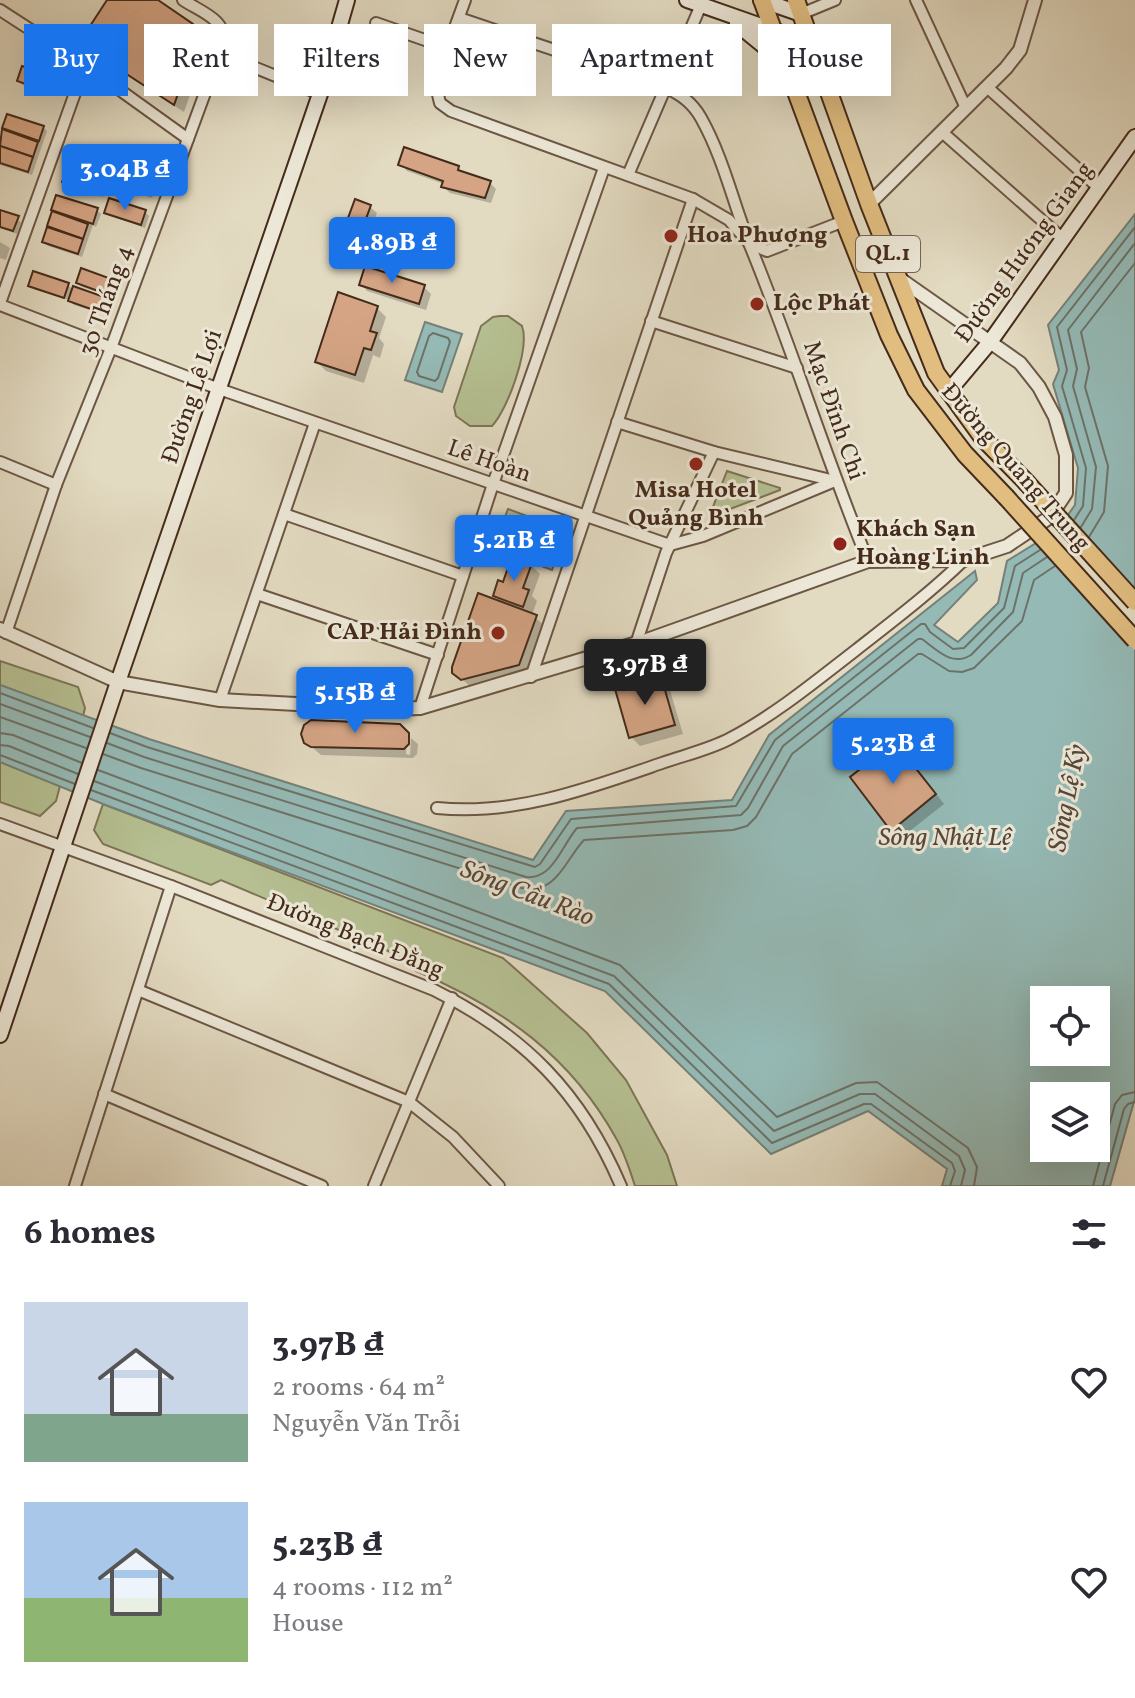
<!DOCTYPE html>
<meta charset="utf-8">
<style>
:root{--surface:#fff;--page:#f2f2f3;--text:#2b2b33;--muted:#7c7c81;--accent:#1a73e8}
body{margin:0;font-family:Vollkorn,serif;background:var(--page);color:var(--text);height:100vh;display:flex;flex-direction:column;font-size:30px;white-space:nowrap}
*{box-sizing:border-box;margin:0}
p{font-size:26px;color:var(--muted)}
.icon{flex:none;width:44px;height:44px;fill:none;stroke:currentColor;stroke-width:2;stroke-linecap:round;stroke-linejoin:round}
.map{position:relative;height:1186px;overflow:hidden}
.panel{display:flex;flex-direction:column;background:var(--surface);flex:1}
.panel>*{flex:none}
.top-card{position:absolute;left:24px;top:24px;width:1088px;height:72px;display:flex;gap:16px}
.buttons{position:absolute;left:1030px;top:986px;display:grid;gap:16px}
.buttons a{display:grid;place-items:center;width:80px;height:80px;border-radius:0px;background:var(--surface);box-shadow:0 8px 32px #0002;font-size:40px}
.price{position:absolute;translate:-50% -68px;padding:0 18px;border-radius:8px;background:var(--accent);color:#fff;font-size:26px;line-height:52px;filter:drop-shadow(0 2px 4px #0008)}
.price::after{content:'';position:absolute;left:50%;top:48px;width:24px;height:18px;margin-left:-12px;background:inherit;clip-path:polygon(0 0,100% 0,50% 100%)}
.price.active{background:#222;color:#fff}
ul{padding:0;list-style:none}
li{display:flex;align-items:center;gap:24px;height:200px;padding:0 24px}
li span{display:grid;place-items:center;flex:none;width:224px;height:160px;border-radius:0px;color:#555}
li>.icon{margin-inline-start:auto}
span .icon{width:96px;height:96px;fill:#fffc;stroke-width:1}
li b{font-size:34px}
h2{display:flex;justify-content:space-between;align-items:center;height:96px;padding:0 24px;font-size:34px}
.pill{padding:0 28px;border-radius:0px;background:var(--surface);box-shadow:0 8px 32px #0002;font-size:28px;line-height:72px}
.pill.active{background:var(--accent);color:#fff}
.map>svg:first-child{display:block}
.green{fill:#b5bf91;stroke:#7d7556;stroke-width:2}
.water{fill:#95bab6;stroke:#758178;stroke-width:2;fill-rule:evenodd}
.pier{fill:#e2dac1}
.shadow{fill:#0003}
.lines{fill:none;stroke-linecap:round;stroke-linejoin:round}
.shore{stroke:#6d7268;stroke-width:2}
.building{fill:#d4a484;stroke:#452b1a;stroke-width:2}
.minor-casing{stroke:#6c5744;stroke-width:14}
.tertiary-casing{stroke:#6c5744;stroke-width:16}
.secondary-casing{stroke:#452b1a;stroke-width:18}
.primary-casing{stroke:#452b1a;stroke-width:20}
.minor{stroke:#ece7d7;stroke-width:10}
.tertiary{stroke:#ece7d7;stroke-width:12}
.secondary{stroke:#ece7d7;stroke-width:14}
.primary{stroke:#e1bd80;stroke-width:16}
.primary-bridge-casing{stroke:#452b1a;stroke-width:20;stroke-linecap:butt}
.primary-bridge{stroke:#e1bd80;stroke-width:16}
.poi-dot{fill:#8f2418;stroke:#ece7d7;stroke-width:3}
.labels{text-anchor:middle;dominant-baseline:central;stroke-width:6;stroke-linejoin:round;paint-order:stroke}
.shield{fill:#ece7d7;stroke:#776353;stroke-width:2}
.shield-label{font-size:22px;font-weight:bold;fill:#452b1a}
.poi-label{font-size:24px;font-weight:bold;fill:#452b1a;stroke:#ece7d7;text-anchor:start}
.street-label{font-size:24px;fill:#452b1a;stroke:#ece7d7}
.water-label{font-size:26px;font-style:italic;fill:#554839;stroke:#ece7d7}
</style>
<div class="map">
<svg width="1135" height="1186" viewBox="0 0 1135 1186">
<rect width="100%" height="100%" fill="#e2dac1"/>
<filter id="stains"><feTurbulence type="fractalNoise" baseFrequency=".0025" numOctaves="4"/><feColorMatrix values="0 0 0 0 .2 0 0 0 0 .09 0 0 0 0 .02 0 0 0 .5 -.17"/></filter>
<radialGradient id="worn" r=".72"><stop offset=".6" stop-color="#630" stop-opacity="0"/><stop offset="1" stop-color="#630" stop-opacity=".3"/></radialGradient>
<g class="green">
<path d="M500,316h8l14,10c8,22 -14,83 -30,100h-22l-14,-10 -2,-9 27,-81 12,-9z"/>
<path d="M727,471l53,17v2l-71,27z"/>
<path d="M508,509l59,22 -15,39 -59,-22z"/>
<path d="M0,661l78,26 7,21 -2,8 -83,-31z"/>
<path d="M0,762l60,24 -4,15 -16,15 -40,-14z"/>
<path d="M103,804l400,154 84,75 39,47 41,75 10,31h-42c-5,-15 -10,-32 -18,-46 -46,-84 -114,-132 -201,-169l-4,-10 -191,-81 -10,5 -108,-41 -9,-14z"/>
</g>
<g class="water">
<path d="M1135,214v884l-25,88h-168l5,-17 -79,-58 -97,43 -166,-163 -502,-187 -103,-42v-77l149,54 384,121 33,-49 166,-11 37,-65 206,-164 2,9 -43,45 24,17 40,-39 9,-42 50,-31 18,-25 3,-37 -25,-84 6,-14 -11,-45zM1044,1000h52v52h-52zM1044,1096h52v52h-52z"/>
<path d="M425,322l37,12 -20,58 -37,-12z"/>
</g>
<path class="pier" d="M1063,514l72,77v59l-99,-112 18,-11z"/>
<g class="shadow">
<path d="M110,0h45l46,36 5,12 -22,64 -93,-60 -9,-9z"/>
<path d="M58,80l4,4 -5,12 -34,-11 -4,-4z"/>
<path d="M8,116l35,11 4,4 -15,44 -32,-10v-25z"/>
<path d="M401,164l57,4 6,6 26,9 6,6 -5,14 -41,-10 -7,-7 1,-2 -37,-13z"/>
<path d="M64,181h39l4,4 -4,12 -35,-12z"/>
<path d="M114,182h38l4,4 -4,12 -34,-12z"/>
<path d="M57,197l40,13 4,4 -5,13 -3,-2 -11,32 -34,-11 -4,-4z"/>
<path d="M370,207l7,6 -18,46 -13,-5 -6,-7z"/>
<path d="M0,212l21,10 -4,12 -17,-6z"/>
<path d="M107,212h38l4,4 -4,12 -34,-12z"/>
<path d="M0,242l10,6 -4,12 -6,-2z"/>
<path d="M116,282l4,4 -4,12 -34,-11 -4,-4z"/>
<path d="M361,284l63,3 7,7 -5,16 -59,-19z"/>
<path d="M30,285h38l6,6 35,9 4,4 -4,12 -35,-11 -5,-5 -35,-11z"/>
<path d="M377,308l9,9 -7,21 5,6 -4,14 -7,-3 -9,28 -38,-12 -9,-9z"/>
<path d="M531,565l9,9 -8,22 5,5 -5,14 13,11 -17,47 -56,15 -18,-16 49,-68 -8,-8 9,-11z"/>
<path d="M660,678l9,9 14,47 -43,12 -9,-9z"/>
<path d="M407,734l-1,20 4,1 1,-17 7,6 -1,10 -4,4 -92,-3 -15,-13z"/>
<path d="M904,753l40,51 -43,34 -8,-9z"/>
</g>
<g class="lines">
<g class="shore">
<path d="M433,333l15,5 2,4 -12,36 -3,3 -16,-5 -2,-4 12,-36z"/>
<path d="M1074,520l9,-14 3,-38 -24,-82 5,-16 -10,-43 78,-100"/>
<path d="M1081,527l11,-18 4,-42 -23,-81 4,-17 -9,-39 67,-87"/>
<path d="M1089,537l15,-25 4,-46 -23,-79 4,-19 -8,-36 54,-69"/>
<path d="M0,693l93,35"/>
<path d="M0,704l90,33"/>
<path d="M0,717l86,31"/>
<path d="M0,733l13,2 69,28"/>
<path d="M110,733l37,14 388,120 5,-3 31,-45 165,-13 39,-66 146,-116h4l5,8 23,17 11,-1 40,-40 11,-42 25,-16"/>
<path d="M107,743l37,14 382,120c27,3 36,-32 51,-49l164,-13 7,-7 35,-62 135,-107h4c15,11 30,28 49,16l42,-43 10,-39 24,-16"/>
<path d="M0,745l9,1 69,28"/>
<path d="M103,754l38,14 381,120c35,7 43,-28 62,-48l149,-10 14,-4 9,-9 36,-63 126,-100h4l27,17 13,1 12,-4 48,-47 12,-41 21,-14"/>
<path d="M0,755l75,29"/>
<path d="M98,770l522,195 157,152 79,-34 21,-1 91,66 9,19 -3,19"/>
<path d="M94,781l520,195 160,155 86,-37h15l84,62 6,14 -4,16"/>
<path d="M91,790l518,194 163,159 92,-39h7l81,59 3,8 -5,15"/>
<path d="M1093,1186l22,-82 7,-9 13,-3"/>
<path d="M1103,1186l21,-77 4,-5 7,-2"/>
</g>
</g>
<g class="building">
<path d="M107,0h51l35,24 5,14 -24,67 -95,-62z"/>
<path d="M22,66l37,13 -5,15 -37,-13z"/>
<path d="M7,114l37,12 -5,15 -37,-13z"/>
<path d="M2,129l36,13 -5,15 -33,-11z"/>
<path d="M0,146l33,11 -5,15 -28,-9z"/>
<path d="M404,147l55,19 -1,4 33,11 -6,17 -44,-11 2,-6 -45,-16z"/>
<path d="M67,167l37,12 -5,15 -37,-12z"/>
<path d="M117,168l36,12 -5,15 -37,-12z"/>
<path d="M56,195l42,13 -5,16 -42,-14z"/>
<path d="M109,198l37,12 -5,15 -37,-12z"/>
<path d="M355,199l16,6 -18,49 -16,-6z"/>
<path d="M0,210l19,6 -6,15 -13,-4z"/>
<path d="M52,211l36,13 -5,15 -36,-13z"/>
<path d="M47,227l36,12 -5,15 -36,-12z"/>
<path d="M365,266l60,19 -6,19 -60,-19z"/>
<path d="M81,268l36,13 -5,15 -36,-13z"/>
<path d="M33,271l36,12 -5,15 -36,-12z"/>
<path d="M73,286l37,13 -5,15 -37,-13z"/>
<path d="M338,292l40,14 -8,25 7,2 -6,17 -7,-2 -9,27 -40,-13z"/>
<path d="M512,556l20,7 -9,25 6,2 -6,17 -30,-11 5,-16 5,2z"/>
<path d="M478,593l59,22 -18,50 -58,15 -9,-7v-6z"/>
<path d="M661,676l14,49 -46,13 -14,-49z"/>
<path d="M311,720l89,4 9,9v11l-5,5 -93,-2 -7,-4 -3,-9 3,-9z"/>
<path d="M895,742l41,52 -45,37 -41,-54z"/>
</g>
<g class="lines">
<g class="minor-casing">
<g id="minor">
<path d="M465,0l-30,82 5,21 11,8 242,88 36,21 20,23 18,8 77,-30"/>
<path d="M916,0l50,108"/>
<path d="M0,10l85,55 103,74"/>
<path d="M801,14l34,-14"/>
<path d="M459,18l206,69c16,8 27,15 36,31 22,39 32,84 48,125 43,104 76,213 119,318"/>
<path d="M376,23l72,25"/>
<path d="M219,53l101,41"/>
<path d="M987,87l112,101"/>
<path d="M942,132l121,107"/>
<path d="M628,175l73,-170"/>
<path d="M0,303l85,-238"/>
<path d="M0,305l219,84 451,156 33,-9 132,-55"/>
<path d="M651,321l146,47"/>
<path d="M617,422l97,30 121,29"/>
<path d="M0,462l56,23"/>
<path d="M284,514l179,62"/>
<path d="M257,594l181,61"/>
<path d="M6,633l50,-148 55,-137 112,-304c5,-24 -22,-32 -40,-44"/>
<path d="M636,644l30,-91 48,-101"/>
<path d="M531,677l162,-478"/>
<path d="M220,700l95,-277"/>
<path d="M420,708l73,-224 111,-316"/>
<path d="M437,808c78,8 153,-20 225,-45 23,-8 49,-14 69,-25 45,-24 85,-57 125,-88 37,-29 74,-57 108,-90"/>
<path d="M0,824l171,62 263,104c90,45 147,102 187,196"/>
<path d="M138,990l271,112 44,35 46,49"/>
<path d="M104,1094l218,92"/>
<path d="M75,1186l96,-300"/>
<path d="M374,1186l78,-188"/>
</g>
</g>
<g class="tertiary-casing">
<g id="tertiary">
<path d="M869,204l137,-136 14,-18 15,-50"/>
<path d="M0,629l118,53 102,18 170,9 30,-1 227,-68 221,-79 96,-1 43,-14 43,-29 16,-24v-38l-11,-38 -16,-30 -19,-24 -120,-84"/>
</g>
</g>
<g class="secondary-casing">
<g id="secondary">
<path d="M687,0l123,43"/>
<path d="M761,0l40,14"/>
<path d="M737,24l33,27 15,19"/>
<path d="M948,392l42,-50 145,-205"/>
<path d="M0,1035l118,-353 202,-588 27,-94"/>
</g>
</g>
<g class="primary-casing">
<g id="primary">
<path d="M762,0l82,221 45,114 27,55 49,64 41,43"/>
<path d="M796,0l73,204 67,169 47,65 43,44"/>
</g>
</g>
<use href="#minor" class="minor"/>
<use href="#tertiary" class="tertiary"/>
<use href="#secondary" class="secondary"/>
<use href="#primary" class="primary"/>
<g class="primary-bridge-casing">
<g id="primary-bridge">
<path d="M1026,482l109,120"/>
<path d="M1006,497l129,143"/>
</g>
</g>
<use href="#primary-bridge" class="primary-bridge"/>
</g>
<g class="poi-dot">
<circle cx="671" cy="236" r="8"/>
<circle cx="757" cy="304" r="8"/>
<circle cx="696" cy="464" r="8"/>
<circle cx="840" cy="544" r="8"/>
<circle cx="498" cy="633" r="8"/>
</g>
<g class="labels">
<rect class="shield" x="856" y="236" width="64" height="36" rx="6"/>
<g class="shield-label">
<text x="888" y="254">QL.1</text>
</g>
<g class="poi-label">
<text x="687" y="236">Hoa Phượng</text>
<text x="773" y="304">Lộc Phát</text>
<text x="696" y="491" text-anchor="middle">Misa Hotel<tspan x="696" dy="28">Quảng Bình</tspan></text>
<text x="856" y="530">Khách Sạn<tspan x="856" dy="28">Hoàng Linh</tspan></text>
<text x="482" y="633" text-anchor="end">CAP Hải Đình</text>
</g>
<g class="street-label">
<text transform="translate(1025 253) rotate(-54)">Đường Hương Giang</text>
<text transform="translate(107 301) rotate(-70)">30 Tháng 4</text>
<text transform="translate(193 397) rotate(-71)">Đường Lê Lợi</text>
<text transform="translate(833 411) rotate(71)">Mạc Đĩnh Chi</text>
<text transform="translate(489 462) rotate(19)">Lê Hoàn</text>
<text transform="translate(1015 468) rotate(49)">Đường Quang Trung</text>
<text transform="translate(355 937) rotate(22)">Đường Bạch Đằng</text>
</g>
<g class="water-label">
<text transform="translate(1068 798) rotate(-79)">Sông Lệ Kỳ</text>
<text x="945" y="838">Sông Nhật Lệ</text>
<text transform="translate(527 894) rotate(21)">Sông Cầu Rào</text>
</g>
</g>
<rect width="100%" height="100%" filter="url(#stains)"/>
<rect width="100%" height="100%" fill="url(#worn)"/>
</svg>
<div class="buttons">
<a><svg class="icon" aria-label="locate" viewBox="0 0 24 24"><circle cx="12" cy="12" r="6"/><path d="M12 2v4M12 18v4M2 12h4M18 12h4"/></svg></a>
<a><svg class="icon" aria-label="layers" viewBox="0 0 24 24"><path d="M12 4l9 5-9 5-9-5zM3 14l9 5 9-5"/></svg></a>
</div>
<b class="price" style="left:125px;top:212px">3.04B ₫</b>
<b class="price" style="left:392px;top:285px">4.89B ₫</b>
<b class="price" style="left:514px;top:583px">5.21B ₫</b>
<b class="price active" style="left:645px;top:707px">3.97B ₫</b>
<b class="price" style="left:355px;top:735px">5.15B ₫</b>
<b class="price" style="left:893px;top:786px">5.23B ₫</b>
<div class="top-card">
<a class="pill active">Buy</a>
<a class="pill">Rent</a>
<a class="pill">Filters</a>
<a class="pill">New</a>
<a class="pill">Apartment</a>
<a class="pill">House</a>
</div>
</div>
<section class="panel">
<h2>6 homes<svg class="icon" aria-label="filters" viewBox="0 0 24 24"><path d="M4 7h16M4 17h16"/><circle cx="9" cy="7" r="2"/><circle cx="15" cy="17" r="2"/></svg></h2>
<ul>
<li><span style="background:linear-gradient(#c9d6e8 70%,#7fa58c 0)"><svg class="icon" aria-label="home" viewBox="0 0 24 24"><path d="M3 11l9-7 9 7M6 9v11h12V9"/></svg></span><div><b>3.97B ₫</b><p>2 rooms · 64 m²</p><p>Nguyễn Văn Trỗi</p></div><svg class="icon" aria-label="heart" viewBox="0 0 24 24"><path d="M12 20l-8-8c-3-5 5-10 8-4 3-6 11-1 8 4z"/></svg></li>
<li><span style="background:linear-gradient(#a9c7e8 60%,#8fb573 0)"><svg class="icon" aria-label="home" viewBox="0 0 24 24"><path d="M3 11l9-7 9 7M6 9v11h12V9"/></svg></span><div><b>5.23B ₫</b><p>4 rooms · 112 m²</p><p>House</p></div><svg class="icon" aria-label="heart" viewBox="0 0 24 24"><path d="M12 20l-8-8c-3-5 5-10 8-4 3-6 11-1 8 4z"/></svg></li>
</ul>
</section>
